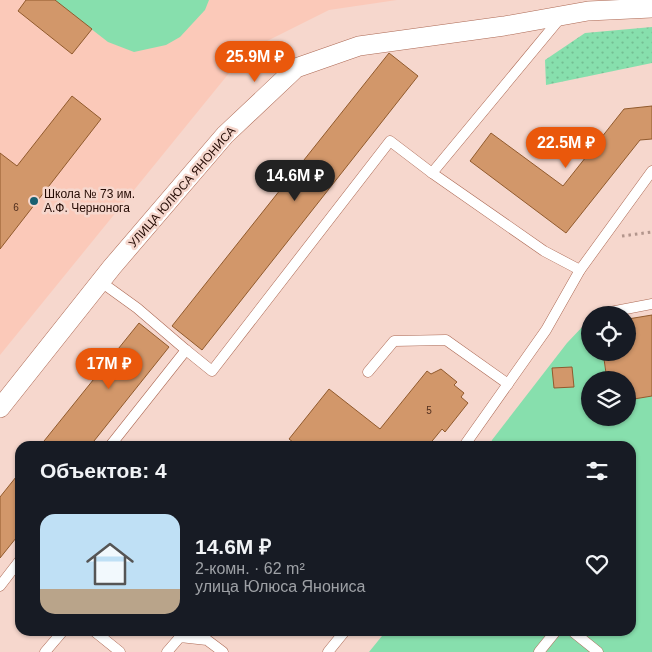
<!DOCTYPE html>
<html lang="ru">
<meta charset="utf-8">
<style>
:root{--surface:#171b24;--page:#242831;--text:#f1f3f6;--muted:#9ea1a6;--line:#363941;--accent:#ea580c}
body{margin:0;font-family:Arial,sans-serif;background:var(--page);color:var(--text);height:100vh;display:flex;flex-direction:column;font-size:19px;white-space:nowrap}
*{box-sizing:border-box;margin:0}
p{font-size:16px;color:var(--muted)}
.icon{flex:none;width:28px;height:28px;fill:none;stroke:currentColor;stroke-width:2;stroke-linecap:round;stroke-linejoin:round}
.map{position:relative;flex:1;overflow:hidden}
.drawer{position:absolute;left:15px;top:441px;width:621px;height:195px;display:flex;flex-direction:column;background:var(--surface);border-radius:15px;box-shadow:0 1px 4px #0004}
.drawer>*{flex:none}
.buttons{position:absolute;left:581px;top:306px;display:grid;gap:10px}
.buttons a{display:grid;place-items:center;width:55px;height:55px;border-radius:50%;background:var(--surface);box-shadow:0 1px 4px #0004;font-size:25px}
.price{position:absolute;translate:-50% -42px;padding:0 11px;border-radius:18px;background:var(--accent);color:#fff;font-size:16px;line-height:32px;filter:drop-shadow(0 1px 2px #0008)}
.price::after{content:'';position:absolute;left:50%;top:30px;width:15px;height:11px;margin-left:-8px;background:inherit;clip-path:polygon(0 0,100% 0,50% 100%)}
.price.active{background:#222;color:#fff}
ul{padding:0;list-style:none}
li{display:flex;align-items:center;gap:15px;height:125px;padding:0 25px}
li+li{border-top:1px solid var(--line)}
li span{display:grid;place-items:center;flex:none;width:140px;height:100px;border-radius:15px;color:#555}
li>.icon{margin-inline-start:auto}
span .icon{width:60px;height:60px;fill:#fffc;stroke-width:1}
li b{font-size:21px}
h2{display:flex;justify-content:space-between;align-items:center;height:60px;padding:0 25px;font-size:21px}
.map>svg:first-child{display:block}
.built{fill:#fbc9b9}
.park{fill:url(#park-dots)}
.garden{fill:#87dfad}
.building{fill:#d2976a;stroke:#915a2d}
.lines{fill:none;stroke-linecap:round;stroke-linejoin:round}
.service-casing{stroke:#ac6853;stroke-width:11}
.minor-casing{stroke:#ac6853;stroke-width:20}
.path{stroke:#b2958c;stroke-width:3;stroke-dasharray:2.5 4;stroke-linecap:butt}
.service{stroke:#fff;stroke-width:10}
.minor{stroke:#fff;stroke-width:19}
.poi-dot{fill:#185f70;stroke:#f6d7cd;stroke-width:2}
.labels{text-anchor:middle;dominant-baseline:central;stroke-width:5;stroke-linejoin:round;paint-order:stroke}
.number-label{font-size:10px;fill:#502e1e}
.street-label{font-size:12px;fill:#240b04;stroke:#f6d7cd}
.poi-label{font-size:12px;fill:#240b04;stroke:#f6d7cd;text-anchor:start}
</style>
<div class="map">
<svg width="652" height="652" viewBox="0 0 652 652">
<defs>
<pattern id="park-dots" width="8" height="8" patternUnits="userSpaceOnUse" patternTransform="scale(1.25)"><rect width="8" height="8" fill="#87dfad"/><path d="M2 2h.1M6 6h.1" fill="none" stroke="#74be93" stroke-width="1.8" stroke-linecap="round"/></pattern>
</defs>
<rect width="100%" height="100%" fill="#f6d7cd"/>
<path class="built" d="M0,0h397l-68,10 -82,41 -247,304z"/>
<path class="park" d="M652,27v36l-106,22 -1,-25 40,-27z"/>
<g class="garden">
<path d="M54,0h155l-4,10 -25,27 -14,8 -32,7 -26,-10z"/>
<path d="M585,324h5v28l13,1 4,27h-17v38h38v-18l24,-4v256h-283l17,-21h245v-185h-141l2,-6 75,-97z"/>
</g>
<g class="building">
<path d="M26,0h29l37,29 -20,25 -54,-43z"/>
<path d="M389,53l29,23 -216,274 -30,-24z"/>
<path d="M72,96l29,23 -101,130v-96l17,13z"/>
<path d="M652,106v33l-12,1 -74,93 -96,-72 21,-28 72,53 61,-77z"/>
<path d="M652,315v81l-24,4v-20h-21l-4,-28h25v-33z"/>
<path d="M139,323l30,24 -79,99h-50z"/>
<path d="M572,367l2,20 -20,1 -2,-20z"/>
<path d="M441,369l16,13 -3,3 10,8 -3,4 7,6 -23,29 -3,-3 -14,17h-130l-9,-7 40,-50 51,40 47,-58 4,3z"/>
<path d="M20,472v61l-20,25v-61z"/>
</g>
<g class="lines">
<g class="service-casing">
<g id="service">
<path d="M432,173l112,78 36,19"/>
<path d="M101,282l36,26 49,42"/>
<path d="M605,313l47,-9"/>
<path d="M368,372l26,-31 52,-1 62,44"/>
<path d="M110,446l76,-96 26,21 178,-230 42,32 130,-157"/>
<path d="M464,446l82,-116 34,-60 72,-99"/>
<path d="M0,586l20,-26"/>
<path d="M94,631l26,21"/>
<path d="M572,631l26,21"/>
<path d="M45,652l18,-21"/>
<path d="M167,652l13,-15 27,3 16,12"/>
<path d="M328,652l17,-21"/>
<path d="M539,652l17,-21"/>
</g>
</g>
<g class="minor-casing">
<path id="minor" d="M0,408l112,-141 113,-132 71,-67 63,-22 145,-20 84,-15 64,-3"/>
</g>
<path class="path" d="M622,236l30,-4"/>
<use href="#service" class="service"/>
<use href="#minor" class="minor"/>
</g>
<circle class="poi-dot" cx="34" cy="201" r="5"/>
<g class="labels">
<g class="number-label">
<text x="16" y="207">6</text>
<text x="429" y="410">5</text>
</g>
<g class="street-label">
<text transform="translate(182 187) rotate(-49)">УЛИЦА ЮЛЮСА ЯНОНИСА</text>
</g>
<g class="poi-label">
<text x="44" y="194">Школа № 73 им.<tspan x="44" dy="14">А.Ф. Чернонога</tspan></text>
</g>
</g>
</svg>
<div class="buttons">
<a><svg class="icon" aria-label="locate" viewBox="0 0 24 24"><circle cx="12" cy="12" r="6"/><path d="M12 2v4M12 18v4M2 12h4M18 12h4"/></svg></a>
<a><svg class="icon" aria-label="layers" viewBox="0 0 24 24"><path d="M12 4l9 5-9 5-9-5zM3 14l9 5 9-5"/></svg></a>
</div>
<b class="price" style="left:255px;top:83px">25.9M ₽</b>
<b class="price" style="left:566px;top:169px">22.5M ₽</b>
<b class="price active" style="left:295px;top:202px">14.6M ₽</b>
<b class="price" style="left:109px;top:390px">17M ₽</b>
<section class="drawer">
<h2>Объектов: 4<svg class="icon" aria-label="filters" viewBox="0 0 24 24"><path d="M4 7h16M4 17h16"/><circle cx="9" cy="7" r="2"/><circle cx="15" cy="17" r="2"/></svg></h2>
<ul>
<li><span style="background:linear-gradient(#bfe0f5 75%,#b9a48a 0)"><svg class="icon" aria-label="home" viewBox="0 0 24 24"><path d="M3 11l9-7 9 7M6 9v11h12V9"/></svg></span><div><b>14.6M ₽</b><p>2-комн. · 62 m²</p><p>улица Юлюса Янониса</p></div><svg class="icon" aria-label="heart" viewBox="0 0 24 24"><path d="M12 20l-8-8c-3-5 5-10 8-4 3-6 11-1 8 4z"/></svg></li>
</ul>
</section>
</div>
